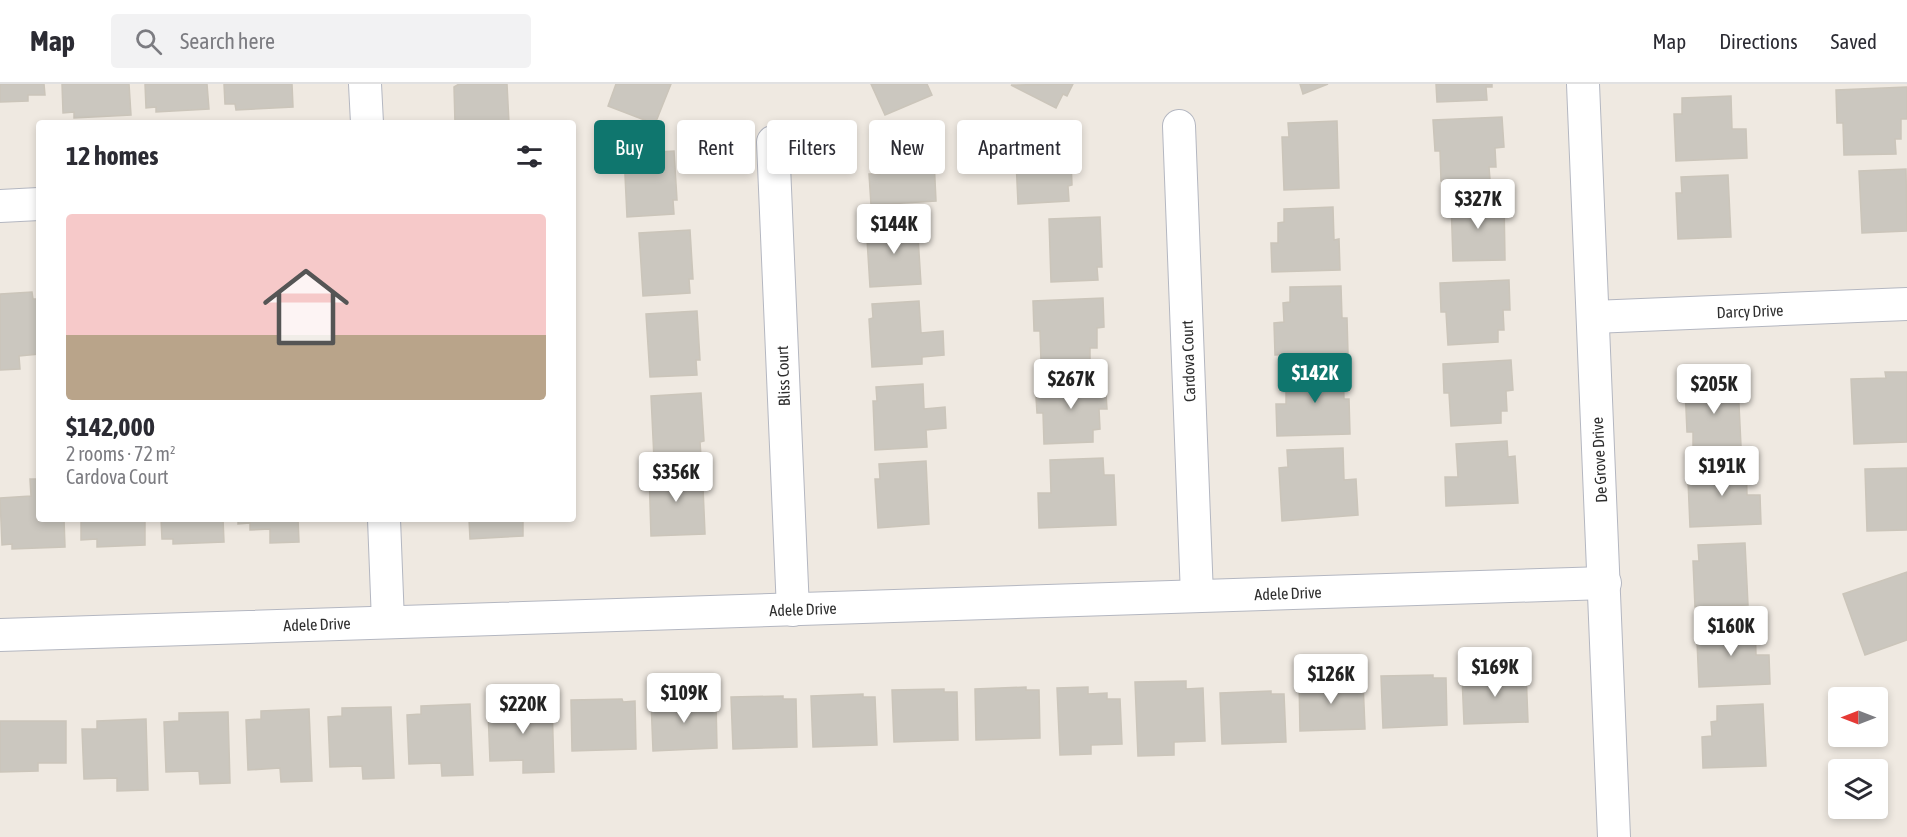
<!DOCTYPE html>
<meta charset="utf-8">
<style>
:root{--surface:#fff;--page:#f2f2f3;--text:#2b2b33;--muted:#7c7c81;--line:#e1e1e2;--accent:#0f766e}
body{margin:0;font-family:"Asap Condensed",sans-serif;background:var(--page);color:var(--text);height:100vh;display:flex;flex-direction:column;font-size:22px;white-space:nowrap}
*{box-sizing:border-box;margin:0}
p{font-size:20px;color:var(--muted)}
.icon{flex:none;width:33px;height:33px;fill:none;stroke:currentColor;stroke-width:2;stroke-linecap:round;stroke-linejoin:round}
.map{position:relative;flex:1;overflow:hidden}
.sheet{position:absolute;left:36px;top:36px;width:540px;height:402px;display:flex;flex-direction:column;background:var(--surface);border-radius:6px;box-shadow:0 3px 9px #0003}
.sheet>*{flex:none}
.banner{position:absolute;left:594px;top:36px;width:570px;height:54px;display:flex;gap:12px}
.needle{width:39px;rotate:270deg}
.tools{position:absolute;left:1828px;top:603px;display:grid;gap:12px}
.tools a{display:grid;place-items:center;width:60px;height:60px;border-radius:6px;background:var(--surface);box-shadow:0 3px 9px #0003;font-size:30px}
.price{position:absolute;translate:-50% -51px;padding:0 14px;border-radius:6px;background:#fff;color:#222;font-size:20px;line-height:39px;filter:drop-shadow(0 2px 3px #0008)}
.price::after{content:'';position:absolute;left:50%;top:36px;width:18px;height:14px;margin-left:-9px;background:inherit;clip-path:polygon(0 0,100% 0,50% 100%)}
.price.current{background:var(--accent);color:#fff}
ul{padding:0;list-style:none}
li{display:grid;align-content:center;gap:12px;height:318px;padding:0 30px}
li+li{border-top:2px solid var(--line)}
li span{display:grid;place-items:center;height:186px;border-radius:6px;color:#555}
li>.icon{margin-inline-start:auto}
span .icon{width:108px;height:108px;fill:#fffc;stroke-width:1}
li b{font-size:26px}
h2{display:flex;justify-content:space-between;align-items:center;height:72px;padding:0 30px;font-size:26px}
.pill{padding:0 21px;border-radius:6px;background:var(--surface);box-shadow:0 3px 9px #0003;font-size:21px;line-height:54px}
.pill.current{background:var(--accent);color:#fff}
header{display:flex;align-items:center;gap:36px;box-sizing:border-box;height:84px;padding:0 30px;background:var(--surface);border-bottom:2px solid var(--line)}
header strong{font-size:28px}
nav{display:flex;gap:33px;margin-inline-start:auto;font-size:21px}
.search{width:420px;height:54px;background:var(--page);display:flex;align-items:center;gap:15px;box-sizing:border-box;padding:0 21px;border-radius:6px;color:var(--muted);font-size:22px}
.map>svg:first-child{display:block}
.building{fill:#cbc7bf;stroke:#cbc5ba;stroke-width:1.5}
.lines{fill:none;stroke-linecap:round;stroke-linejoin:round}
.minor-casing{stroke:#b4b7c1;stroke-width:34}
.minor{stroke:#fff;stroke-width:32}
.labels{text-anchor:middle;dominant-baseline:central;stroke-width:6;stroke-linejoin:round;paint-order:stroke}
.street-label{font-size:16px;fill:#2e2e2e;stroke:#fff}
</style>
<header>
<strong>Map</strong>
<div class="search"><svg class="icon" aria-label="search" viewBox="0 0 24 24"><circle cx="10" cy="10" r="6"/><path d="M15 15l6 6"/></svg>Search here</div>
<nav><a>Map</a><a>Directions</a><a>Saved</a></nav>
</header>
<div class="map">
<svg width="1907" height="753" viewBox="0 0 1907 753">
<rect width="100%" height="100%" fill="#efe9e1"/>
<g class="building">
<path d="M0,0h44l1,11h-17v6l-28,1z"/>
<path d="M62,0h67l2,31 -57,3v-6l-11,1z"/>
<path d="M145,0h62l2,25 -53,3v-5l-10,1z"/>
<path d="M224,0h68l1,23 -57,3 -1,-6h-10z"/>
<path d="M459,0h48l2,39h-54l-1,-36z"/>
<path d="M616,0h55l-16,40 -47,-18z"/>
<path d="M871,0h56l5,11 -47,20z"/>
<path d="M1073,0l-6,12 -4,-2 -7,14 -45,-23z"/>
<path d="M1300,0h28l-25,10z"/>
<path d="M1436,0h56v3h-6l1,13 -50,2z"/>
<path d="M1907,3v32h-6v20h-6l1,15 -52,1 -1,-32h-6l-1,-33z"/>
<path d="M1731,12l1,33h14l1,29 -71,3 -2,-47h8v-16z"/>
<path d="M1502,33l2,30 -9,1 1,19h-7l1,13 -49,1 -1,-30h-5l-2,-31z"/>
<path d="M1337,37l2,67 -55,2 -2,-53h7l-1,-14z"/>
<path d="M1070,50l2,51 -4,1 1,15 -51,3 -3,-67z"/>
<path d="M933,54l3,63 -65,4 -2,-31h11l-1,-21h6v-12z"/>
<path d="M674,67l3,49h-4l1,14 -47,3 -3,-63z"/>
<path d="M1906,85l1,62 -45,2 -3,-62z"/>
<path d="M1728,91l3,62 -53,2 -2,-46h6l-1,-16z"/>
<path d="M1504,115l1,61 -52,1 -2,-61z"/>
<path d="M1333,123l1,33 5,-1 1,31 -68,2 -1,-29h7v-20l6,-1v-13z"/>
<path d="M1100,133l2,50h-5l1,13 -47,2 -2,-63z"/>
<path d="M917,137l4,63 -51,3 -3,-48 5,-1 -1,-14z"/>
<path d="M690,146l3,49h-4l1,14 -47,3 -4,-63z"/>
<path d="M1509,196l1,30h-7l1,20h-6v12l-50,3 -2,-33h-5l-1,-29z"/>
<path d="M1341,202l1,32h5l1,35 -73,2 -1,-32 10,-1 -1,-19 7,-1v-15z"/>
<path d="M32,208l1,7h6v55l-20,2 1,13 -20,1v-76z"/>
<path d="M1103,214l1,29 -7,1v20h-7v13l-49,1 -1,-31h-6l-1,-30z"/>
<path d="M919,217l2,32 22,-2 1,24 -22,2v7l-50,3 -3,-48 4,-1 -1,-14z"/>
<path d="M697,227l3,49h-4l1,15 -47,2 -4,-63z"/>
<path d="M1511,276l2,30 -7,1 1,20h-6v12l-50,3 -2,-33h-5l-1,-29z"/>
<path d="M1343,283l1,32h5l1,35 -73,2 -1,-32h10v-20h6v-15z"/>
<path d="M1885,288h22v70l-53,2 -3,-65 35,-1z"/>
<path d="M1105,296l2,29h-8l1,20 -7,1v12l-49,2 -1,-31h-6l-2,-31z"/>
<path d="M923,300l1,25 21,-2 1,21 -20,2 1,17 -52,3 -2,-49h4l-1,-14z"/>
<path d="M1738,300l3,62 -48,2v-16h-6l-2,-46z"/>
<path d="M701,309l3,48 -4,1 1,14 -47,3 -3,-63z"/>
<path d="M1507,357l1,16 7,-1 3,47 -72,3 -1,-29h13l-2,-33z"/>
<path d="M1343,364l1,32 12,-1 2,36 -76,6 -3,-53 9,-1 -1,-17z"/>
<path d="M1103,374l1,17h10l2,50 -77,3 -1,-35h13l-1,-33z"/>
<path d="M926,377l3,63 -51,4 -3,-49h5l-1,-15z"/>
<path d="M1746,378l1,33h13l1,29 -71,3 -2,-47h8v-16z"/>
<path d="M1907,384v62l-40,1 -2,-62z"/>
<path d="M696,385v18h7l2,47 -54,2 -2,-66z"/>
<path d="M30,395h9v40h25l1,28 -53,2v-5l-10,1 -2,-47 31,-2z"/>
<path d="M81,435h64v26l-48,2v-8l-16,1z"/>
<path d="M161,435h62l1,23 -51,2v-5h-11z"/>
<path d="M238,435h60l1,23 -29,1v-14l-20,1v-7l-12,1z"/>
<path d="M469,435h54v17l-53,3z"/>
<path d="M1745,459l3,62 -53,2 -2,-46h6l-1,-16z"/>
<path d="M1907,488v68l-42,15 -22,-61z"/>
<path d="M1755,539l1,32h13l1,29 -71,3 -2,-46 8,-1v-15z"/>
<path d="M1526,587l2,51 -64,2 -2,-48h13v-3z"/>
<path d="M1433,591v3h13l1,47 -64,3 -2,-52z"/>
<path d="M1350,594v4l13,-1 2,48 -65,2 -1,-51z"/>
<path d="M1186,597v8l17,-1 2,53 -31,1v13l-36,1 -3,-74z"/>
<path d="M1026,603v3h13l1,48 -64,2 -1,-51z"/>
<path d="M1088,603v7l19,-1v6h13l2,45 -31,1v9l-31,1 -3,-67z"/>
<path d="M944,605v3h13l1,48 -64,2 -2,-52z"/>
<path d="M1271,607v3h13l2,48 -64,2 -2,-51z"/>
<path d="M863,610v3h12l2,48 -64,2 -2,-51z"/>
<path d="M783,612v3h13l1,48 -64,2 -2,-52z"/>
<path d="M703,614v3h13l1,47 -64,3 -2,-51z"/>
<path d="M622,615l1,3 12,-1 1,48 -64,2 -1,-51z"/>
<path d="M552,617l2,71 -31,1v-13l-33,1 -2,-50h15v-8z"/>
<path d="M470,620l3,71 -31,1 -1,-13 -32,1 -2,-49 14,-1v-8z"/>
<path d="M1763,620l3,62 -63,2 -1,-31 10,-1 -1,-14 6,-1v-15z"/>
<path d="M391,623l3,71 -31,1 -1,-13 -32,1 -2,-50 14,-1v-8z"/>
<path d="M309,625l3,72 -31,1 -1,-14 -32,2 -2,-50 15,-1v-8z"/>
<path d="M228,628l2,71 -30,1 -1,-13 -33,1 -2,-50 15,-1v-8z"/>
<path d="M146,635l2,71 -31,1v-13l-33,1 -2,-50h15v-8z"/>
<path d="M0,637h66v42h-28v8l-38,1z"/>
</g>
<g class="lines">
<g class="minor-casing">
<g id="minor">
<path d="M365,0l2,39"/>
<path d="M1583,0l31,753"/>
<path d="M1179,42l18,470"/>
<path d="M773,58l20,468"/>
<path d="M0,122l39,-2"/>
<path d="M1593,233l314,-13"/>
<path d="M384,435l4,103"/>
<path d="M0,551l1605,-52"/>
</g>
</g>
<use href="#minor" class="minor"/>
</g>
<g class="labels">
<g class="street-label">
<text transform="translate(1750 227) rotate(-2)">Darcy Drive</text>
<text transform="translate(1188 277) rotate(-92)">Cardova Court</text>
<text transform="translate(783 292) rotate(-92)">Bliss Court</text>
<text transform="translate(1599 376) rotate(-93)">De Grove Drive</text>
<text transform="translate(1288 509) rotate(-2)">Adele Drive</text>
<text transform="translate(803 525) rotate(-2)">Adele Drive</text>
<text transform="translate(317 540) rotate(-2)">Adele Drive</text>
</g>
</g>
</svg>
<div class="tools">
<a><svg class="needle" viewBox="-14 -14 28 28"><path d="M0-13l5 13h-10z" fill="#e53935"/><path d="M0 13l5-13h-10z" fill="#7c7c81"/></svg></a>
<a><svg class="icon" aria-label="layers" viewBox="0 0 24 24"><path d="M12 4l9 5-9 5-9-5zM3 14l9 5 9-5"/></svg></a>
</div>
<b class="price" style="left:1478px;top:146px">$327K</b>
<b class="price" style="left:894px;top:171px">$144K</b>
<b class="price current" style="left:1315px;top:320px">$142K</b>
<b class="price" style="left:1071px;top:326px">$267K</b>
<b class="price" style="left:1714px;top:331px">$205K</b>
<b class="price" style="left:1722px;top:413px">$191K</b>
<b class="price" style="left:676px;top:419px">$356K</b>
<b class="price" style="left:1731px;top:573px">$160K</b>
<b class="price" style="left:1495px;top:614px">$169K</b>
<b class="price" style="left:1331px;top:621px">$126K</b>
<b class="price" style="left:684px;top:640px">$109K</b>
<b class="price" style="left:523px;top:651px">$220K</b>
<div class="banner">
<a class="pill current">Buy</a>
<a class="pill">Rent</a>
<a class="pill">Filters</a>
<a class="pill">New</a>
<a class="pill">Apartment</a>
</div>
<section class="sheet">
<h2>12 homes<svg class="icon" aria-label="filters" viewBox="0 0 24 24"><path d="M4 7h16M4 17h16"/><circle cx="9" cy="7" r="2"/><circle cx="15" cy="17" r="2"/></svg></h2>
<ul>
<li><span style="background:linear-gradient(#f6c9c9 65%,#b9a48a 0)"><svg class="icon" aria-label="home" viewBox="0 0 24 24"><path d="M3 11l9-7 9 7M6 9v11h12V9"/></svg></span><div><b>$142,000</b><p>2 rooms · 72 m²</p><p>Cardova Court</p></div></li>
</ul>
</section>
</div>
